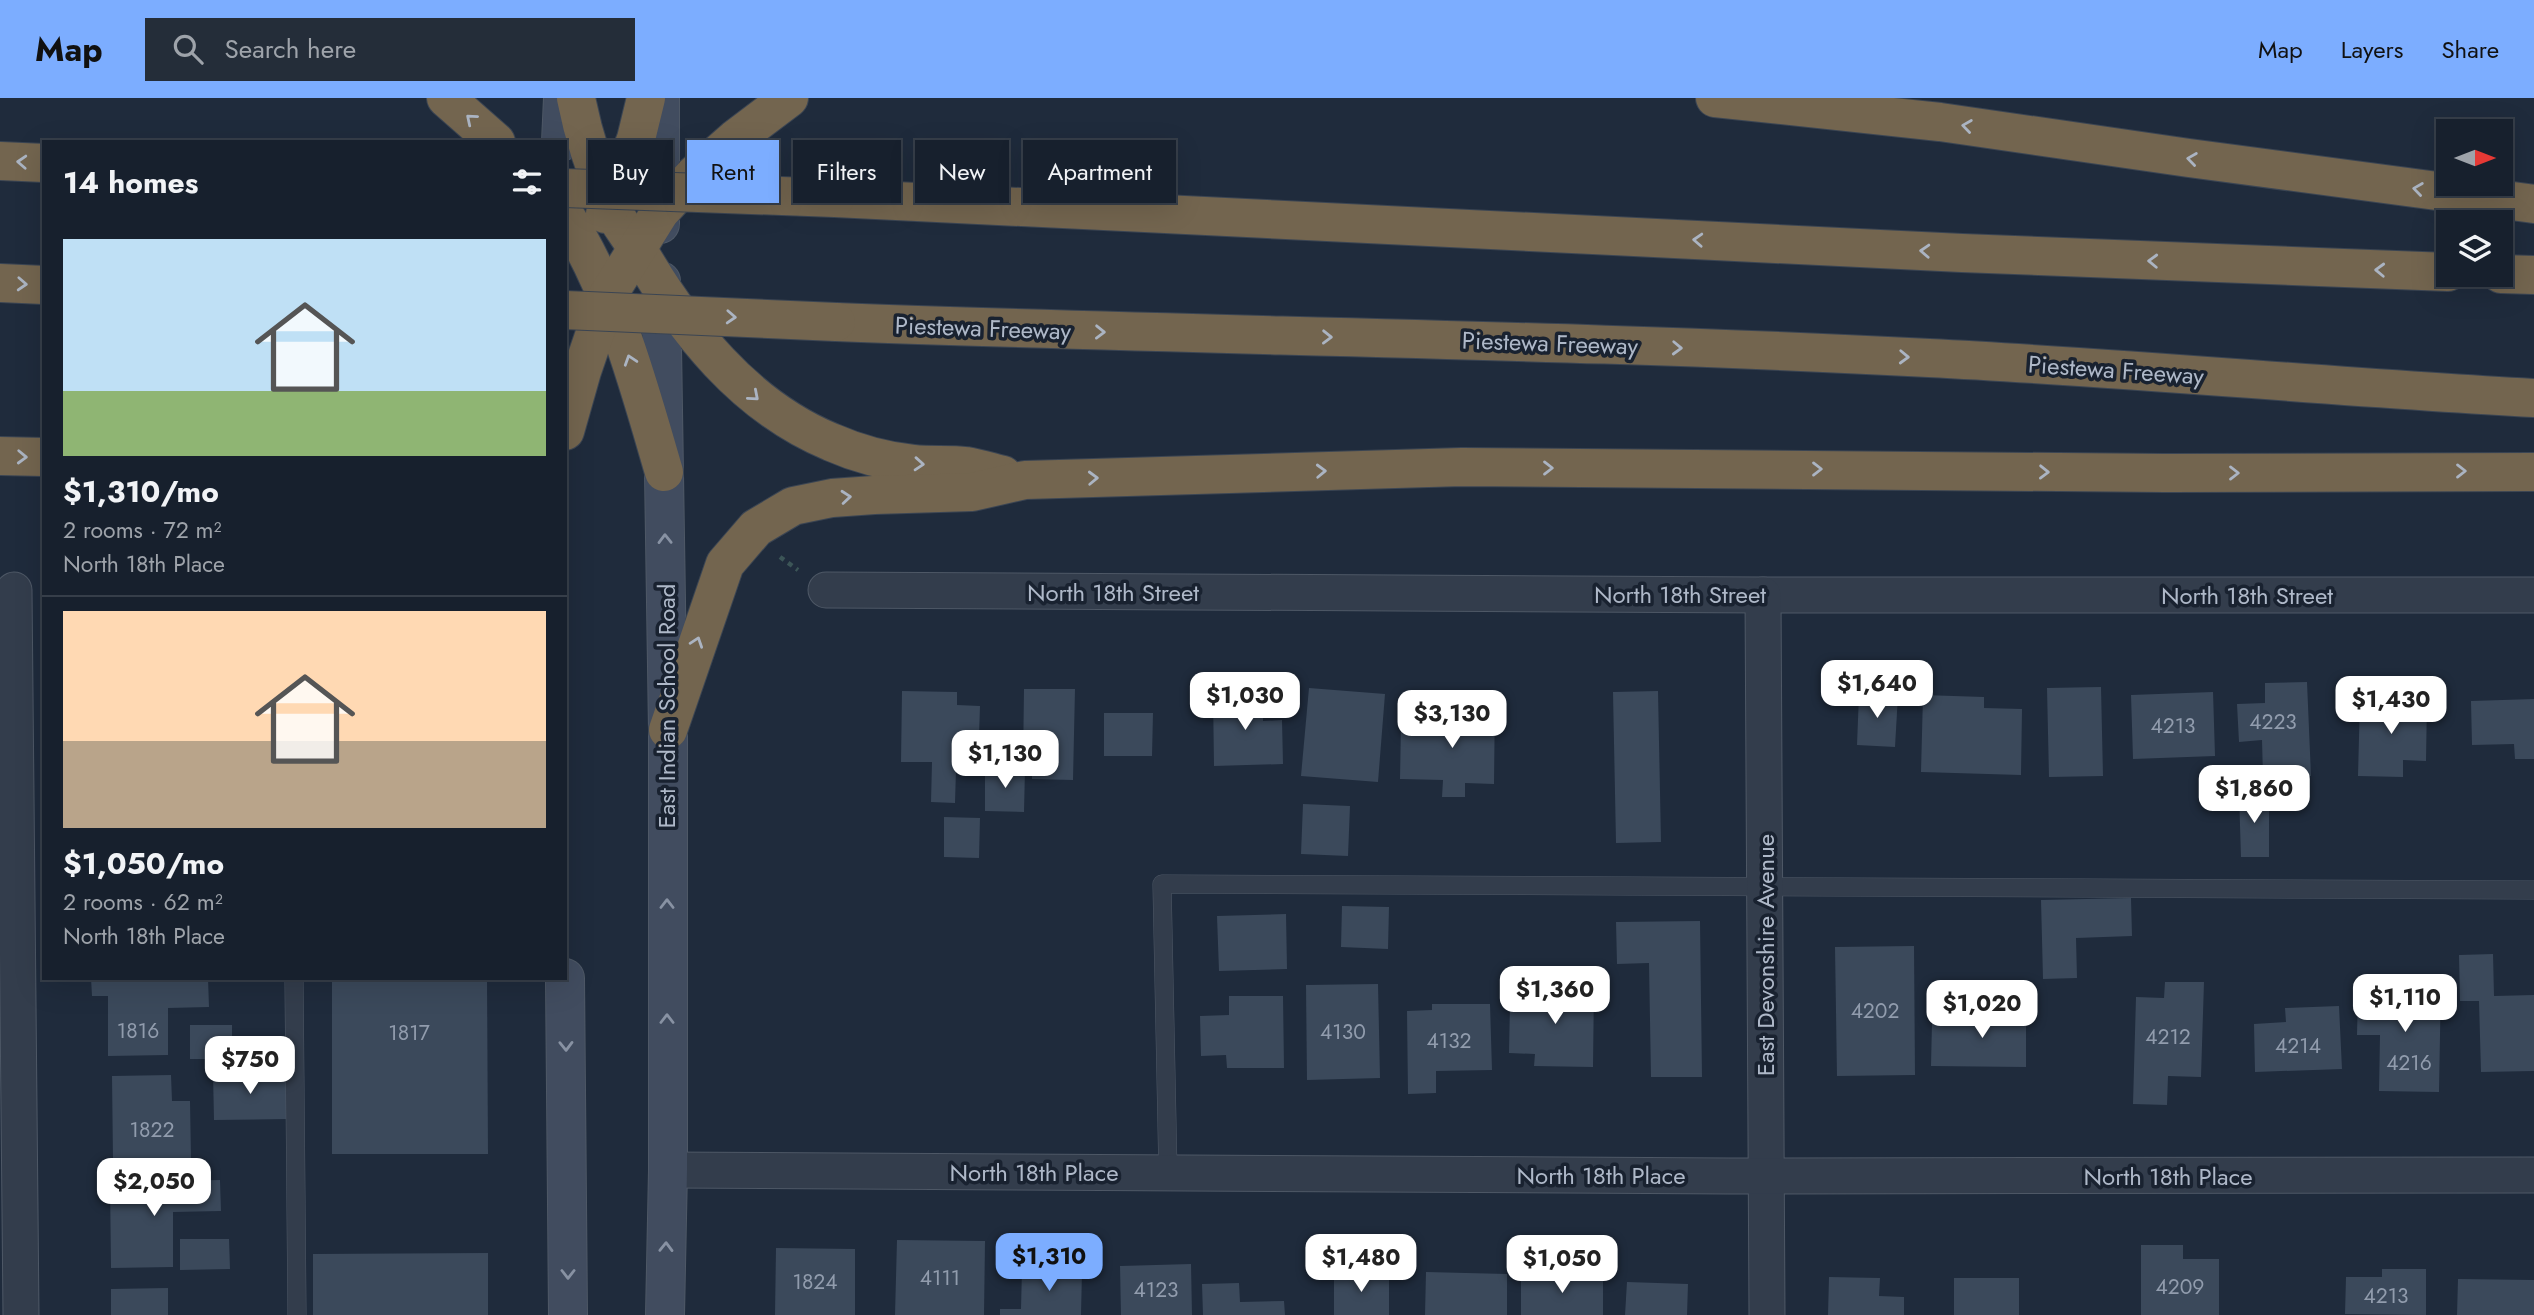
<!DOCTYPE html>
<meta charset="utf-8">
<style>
:root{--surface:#17202d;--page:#242d39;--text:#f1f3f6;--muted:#9ea3aa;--line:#363e49;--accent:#7cadff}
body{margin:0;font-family:Jost,sans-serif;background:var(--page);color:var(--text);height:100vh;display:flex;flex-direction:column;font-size:26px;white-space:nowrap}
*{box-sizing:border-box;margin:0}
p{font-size:23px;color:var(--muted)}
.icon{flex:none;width:38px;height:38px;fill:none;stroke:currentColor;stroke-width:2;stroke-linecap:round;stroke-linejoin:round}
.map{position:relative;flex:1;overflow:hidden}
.drawer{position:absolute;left:42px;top:42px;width:525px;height:840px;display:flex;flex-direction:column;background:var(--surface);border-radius:0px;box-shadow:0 7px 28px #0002,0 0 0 2px var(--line)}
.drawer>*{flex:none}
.top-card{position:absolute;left:588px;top:42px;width:665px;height:63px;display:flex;gap:14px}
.needle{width:46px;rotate:90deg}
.tools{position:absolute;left:2436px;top:21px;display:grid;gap:14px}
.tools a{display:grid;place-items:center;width:77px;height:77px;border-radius:0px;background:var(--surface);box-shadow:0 7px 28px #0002,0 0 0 2px var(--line);font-size:35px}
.price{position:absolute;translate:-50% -60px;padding:0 16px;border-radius:14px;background:#fff;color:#222;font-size:23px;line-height:46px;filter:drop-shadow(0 2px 4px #0008)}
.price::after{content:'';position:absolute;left:50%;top:42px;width:21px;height:16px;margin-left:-10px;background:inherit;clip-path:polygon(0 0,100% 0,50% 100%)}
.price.selected{background:var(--accent);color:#111}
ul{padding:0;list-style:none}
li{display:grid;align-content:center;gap:14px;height:371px;padding:0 21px}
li+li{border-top:2px solid var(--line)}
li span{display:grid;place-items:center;height:217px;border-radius:0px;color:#555}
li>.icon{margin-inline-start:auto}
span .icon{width:126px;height:126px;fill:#fffc;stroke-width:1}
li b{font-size:30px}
h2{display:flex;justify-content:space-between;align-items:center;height:84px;padding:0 21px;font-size:30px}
.pill{padding:0 24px;border-radius:0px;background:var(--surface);box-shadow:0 7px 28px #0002,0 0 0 2px var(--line);font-size:24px;line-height:63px}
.pill.selected{background:var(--accent);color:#111}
header{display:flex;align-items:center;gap:42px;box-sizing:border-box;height:98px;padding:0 35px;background:var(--accent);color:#111}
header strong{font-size:33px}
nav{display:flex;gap:38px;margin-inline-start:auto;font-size:24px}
.search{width:490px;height:63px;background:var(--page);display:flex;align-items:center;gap:18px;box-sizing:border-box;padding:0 24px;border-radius:0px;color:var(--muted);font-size:26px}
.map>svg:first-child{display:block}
.building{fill:#3b495b}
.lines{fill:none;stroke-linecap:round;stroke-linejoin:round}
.service-casing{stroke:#4e5866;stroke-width:19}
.minor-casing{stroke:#4e5866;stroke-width:37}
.secondary-casing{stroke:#4e5866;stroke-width:40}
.motorway-casing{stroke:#3b4553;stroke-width:40}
.path{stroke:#3c5557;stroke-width:4.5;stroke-dasharray:5 5;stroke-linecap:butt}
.service{stroke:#333d4c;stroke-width:18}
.minor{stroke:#333d4c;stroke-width:35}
.secondary{stroke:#414c5f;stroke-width:38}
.motorway{stroke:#73654f;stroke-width:38}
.motorway-bridge-casing{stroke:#3b4553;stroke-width:40;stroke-linecap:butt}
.motorway-bridge{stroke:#73654f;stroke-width:38}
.oneway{stroke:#abb4c2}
.oneway2{stroke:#8892a3}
.labels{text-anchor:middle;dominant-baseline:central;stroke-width:7;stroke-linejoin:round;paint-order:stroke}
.number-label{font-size:21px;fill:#919cad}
.street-label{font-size:24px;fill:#aeb8c8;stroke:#192230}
</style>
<header>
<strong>Map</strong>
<div class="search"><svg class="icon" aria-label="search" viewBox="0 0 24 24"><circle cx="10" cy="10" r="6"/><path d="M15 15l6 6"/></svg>Search here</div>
<nav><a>Map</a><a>Layers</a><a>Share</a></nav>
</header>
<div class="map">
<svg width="2534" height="1217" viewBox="0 0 2534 1217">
<rect width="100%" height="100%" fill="#1f2b3c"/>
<g class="building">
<path d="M2307,584l4,94 -48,1 -1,-37 -23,2 -2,-38 28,-1v-20z"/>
<path d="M2101,589l2,89 -54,1 -2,-89z"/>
<path d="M1309,590l76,6 -7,88 -77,-6z"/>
<path d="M1024,591h51l-2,91 -41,-1v-17h-9z"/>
<path d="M902,593l55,1v13l23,1 -1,31h-22l-2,66 -24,-1 1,-40h-31z"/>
<path d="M1658,593l3,151 -45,1 -3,-151z"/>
<path d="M2213,594l2,64 -82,3 -2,-64z"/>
<path d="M1263,595v28l19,-1 1,44 -69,2 -1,-72z"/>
<path d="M1859,596l39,1 -3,52 -38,-2z"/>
<path d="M1923,597l61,2v11l38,1 -1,66 -100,-3z"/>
<path d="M1469,599l26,1 -1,86 -29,-1v14h-23l1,-17 -43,-1 1,-56 68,1z"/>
<path d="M2360,601l67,1 -1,61 -23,-1v17l-45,-1z"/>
<path d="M2534,601v60h-19l-1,-15 -42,1 -1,-44z"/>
<path d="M1104,615h49l-1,43h-48z"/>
<path d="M985,671h40l-1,43 -39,-1z"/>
<path d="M2239,696h30v63h-28z"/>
<path d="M1303,706l47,2 -2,50 -47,-2z"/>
<path d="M944,719l36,1 -1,40 -35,-1z"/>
<path d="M2131,800l1,38 -56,2 1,40 -34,1 -2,-79z"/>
<path d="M1342,808l47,1 -1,42 -47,-2z"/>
<path d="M1286,816l1,55 -68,2 -2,-55z"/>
<path d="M1700,823l2,156h-51l-2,-114 -32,1 -1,-42z"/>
<path d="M1914,848l1,129 -78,1 -2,-129z"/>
<path d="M2493,856l1,42 40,-1v76l-53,1 -2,-71h-19l-1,-46z"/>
<path d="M91,880h117l1,29 -41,1v47l-60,1v-60h-16z"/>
<path d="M332,880h155l1,176h-156z"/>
<path d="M2395,881l46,1 -2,112 -60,-1 1,-56h-23l1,-43h36z"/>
<path d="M2165,884h39l-3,95 -33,-1 -1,29 -34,-1 3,-107 28,1z"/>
<path d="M1378,886l2,94 -73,2 -1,-95z"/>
<path d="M1532,886l62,1 -1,82 -59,-1 1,-12 -26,-1 1,-50h21z"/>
<path d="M1229,898h54l1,72h-57l-1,-13 -25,1 -1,-40 29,-1z"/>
<path d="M1432,906h58l2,66 -56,1v22l-28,1 -1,-83 25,-1z"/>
<path d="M2339,908l3,63 -87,3 -1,-48 32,-2 -1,-14z"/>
<path d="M1968,911l58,1v57l-95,-1 1,-44h36z"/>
<rect x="190" y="927" width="42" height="34"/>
<path d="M287,974l1,47 -74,1 -1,-47z"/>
<path d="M171,977l1,26h18l1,58 -78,2 -1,-85z"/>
<path d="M220,1082l1,31 -48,1v55l-62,1 -1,-86z"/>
<path d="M180,1141h49l1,30 -50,1z"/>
<path d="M897,1142l88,1 -1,74h-89z"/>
<path d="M2141,1147h42v14h36v56h-78z"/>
<path d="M776,1150l79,1v66h-80z"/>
<path d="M488,1155v62h-175v-61z"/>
<path d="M1191,1166l1,51h-71l-1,-49z"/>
<path d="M1022,1171l60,2 -1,44h-81v-6h21z"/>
<path d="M2382,1171h44v46l-81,-1 1,-37h36z"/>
<path d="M1426,1174l81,2v41h-82z"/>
<path d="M1334,1175l55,1v41h-55z"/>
<path d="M1521,1176l82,1v40h-82z"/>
<path d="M1829,1179l51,1 -1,18 25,1v18h-76z"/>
<rect x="1954" y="1180" width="65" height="37"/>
<path d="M2458,1181l76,1v35h-77z"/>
<path d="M1627,1184l61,2 -1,31h-62z"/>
<path d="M1239,1185l1,19 44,-1 1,14h-82l-1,-31z"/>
<path d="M168,1190v27h-57v-26z"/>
</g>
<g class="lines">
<g class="service-casing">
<g id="service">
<path d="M294,880l3,337"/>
<path d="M1168,1075l-6,-289 1372,6"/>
</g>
</g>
<g class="minor-casing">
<g id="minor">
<path d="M14,492l7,725"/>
<path d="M826,492l937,5h771"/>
<path d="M1763,497l4,720"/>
<path d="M668,1072l1061,6 805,-1"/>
</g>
</g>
<g class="secondary-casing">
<g id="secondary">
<path d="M660,0v126"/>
<path d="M561,44l2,-44"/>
<path d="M661,183l7,449v440l-3,145"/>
<path d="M565,880l3,337"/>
</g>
</g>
<g class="motorway-casing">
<g id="motorway">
<path d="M446,0l50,44"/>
<path d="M576,0c7,36 19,73 34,107 7,16 19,30 28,45 46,79 106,156 193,192 25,11 54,19 82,22 18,2 36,0 53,2 12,2 25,6 37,9"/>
<path d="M1715,0l225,24 249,36 345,46"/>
<path d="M0,63l44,2"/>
<path d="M835,100l1127,55 486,19"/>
<path d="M605,116l5,-7 26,-68 10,-41"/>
<path d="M565,117c50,80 73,168 99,257"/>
<path d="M2501,176l33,1"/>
<path d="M0,185l44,2"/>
<path d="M836,224c364,14 729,17 1093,36 202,10 403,29 605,40"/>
<path d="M565,333l17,-60 26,-76 52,-83 34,-37 41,-36 54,-41"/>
<path d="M0,358l44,1"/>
<path d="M668,632l57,-166 31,-36 37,-22 39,-8 42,-3 98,-3 53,-12 437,-13 703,6 369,-1"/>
</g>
</g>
<path class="path" d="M780,459l18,13"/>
<use href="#service" class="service"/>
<use href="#minor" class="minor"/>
<use href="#secondary" class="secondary"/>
<use href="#motorway" class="motorway"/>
<g class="motorway-bridge-casing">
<g id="motorway-bridge">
<path d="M565,90l270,10"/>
<path d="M565,212l271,12"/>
</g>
</g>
<use href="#motorway-bridge" class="motorway-bridge"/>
</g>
<defs><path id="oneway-chevron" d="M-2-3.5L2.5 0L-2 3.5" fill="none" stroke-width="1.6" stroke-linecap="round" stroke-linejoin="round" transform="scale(1.75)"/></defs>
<g class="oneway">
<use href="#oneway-chevron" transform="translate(471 21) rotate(-140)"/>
<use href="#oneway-chevron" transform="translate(1967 28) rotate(-172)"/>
<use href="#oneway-chevron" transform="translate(2192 61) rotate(-172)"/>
<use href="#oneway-chevron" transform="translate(22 64) rotate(-177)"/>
<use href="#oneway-chevron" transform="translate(2418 91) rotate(-172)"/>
<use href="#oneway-chevron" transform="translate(1698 142) rotate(-177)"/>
<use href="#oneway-chevron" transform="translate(1925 153) rotate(-177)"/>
<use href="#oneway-chevron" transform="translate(2153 163) rotate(-178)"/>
<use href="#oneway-chevron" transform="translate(2380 172) rotate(-178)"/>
<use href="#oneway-chevron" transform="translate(22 186) rotate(3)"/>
<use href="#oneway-chevron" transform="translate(731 219) rotate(3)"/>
<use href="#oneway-chevron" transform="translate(1100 234) rotate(1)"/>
<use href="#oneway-chevron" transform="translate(1327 239) rotate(1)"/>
<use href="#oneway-chevron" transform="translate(1677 250) rotate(2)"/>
<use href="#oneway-chevron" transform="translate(1904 259) rotate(2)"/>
<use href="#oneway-chevron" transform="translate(630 262) rotate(-108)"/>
<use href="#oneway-chevron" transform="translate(754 298) rotate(41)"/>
<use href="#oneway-chevron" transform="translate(22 359) rotate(2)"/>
<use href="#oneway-chevron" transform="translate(919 366) rotate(4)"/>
<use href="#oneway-chevron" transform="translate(1548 370)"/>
<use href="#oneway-chevron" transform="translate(1817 371)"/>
<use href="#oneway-chevron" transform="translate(1321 373) rotate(-2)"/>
<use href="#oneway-chevron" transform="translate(2461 373)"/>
<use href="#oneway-chevron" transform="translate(2044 374) rotate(1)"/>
<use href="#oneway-chevron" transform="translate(2234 375)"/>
<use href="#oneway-chevron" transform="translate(1093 380) rotate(-2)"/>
<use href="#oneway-chevron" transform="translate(846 399) rotate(-5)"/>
<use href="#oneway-chevron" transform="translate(697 544) rotate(-71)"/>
</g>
<g class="oneway2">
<use href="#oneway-chevron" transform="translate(665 441) rotate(-91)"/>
<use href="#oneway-chevron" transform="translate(667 806) rotate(-90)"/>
<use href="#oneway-chevron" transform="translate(667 921) rotate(-90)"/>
<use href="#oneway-chevron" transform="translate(566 948) rotate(89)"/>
<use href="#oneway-chevron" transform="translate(666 1149) rotate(-89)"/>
<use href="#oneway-chevron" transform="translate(568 1176) rotate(90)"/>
</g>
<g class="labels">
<g class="number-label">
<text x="2273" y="624">4223</text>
<text x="2173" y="628">4213</text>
<text x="1875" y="913">4202</text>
<text x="138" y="933">1816</text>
<text x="1343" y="934">4130</text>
<text x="409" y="935">1817</text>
<text x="2168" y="939">4212</text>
<text x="1449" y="943">4132</text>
<text x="2298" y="948">4214</text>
<text x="2409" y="965">4216</text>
<text x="152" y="1032">1822</text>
<text x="940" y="1180">4111</text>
<text x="815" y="1184">1824</text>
<text x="2180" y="1189">4209</text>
<text x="1156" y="1192">4123</text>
<text x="2386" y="1198">4213</text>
</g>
<g class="street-label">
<text transform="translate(983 230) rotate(2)">Piestewa Freeway</text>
<text transform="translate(1550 245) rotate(2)">Piestewa Freeway</text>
<text transform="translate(2116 272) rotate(4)">Piestewa Freeway</text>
<text x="1113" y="494">North 18th Street</text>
<text x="1680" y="496">North 18th Street</text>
<text x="2247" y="497">North 18th Street</text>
<text transform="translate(666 608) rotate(-90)">East Indian School Road</text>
<text transform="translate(1765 857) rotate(-90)">East Devonshire Avenue</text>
<text x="1034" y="1074">North 18th Place</text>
<text x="1601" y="1077">North 18th Place</text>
<text x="2168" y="1078">North 18th Place</text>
</g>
</g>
</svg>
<div class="tools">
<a><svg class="needle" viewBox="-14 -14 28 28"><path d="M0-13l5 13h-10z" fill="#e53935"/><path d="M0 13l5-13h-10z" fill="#9ea3aa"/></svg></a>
<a><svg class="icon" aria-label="layers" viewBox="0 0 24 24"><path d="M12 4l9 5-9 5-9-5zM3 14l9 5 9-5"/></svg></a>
</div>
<b class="price" style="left:1877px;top:622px">$1,640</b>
<b class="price" style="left:1245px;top:634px">$1,030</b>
<b class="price" style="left:2391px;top:638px">$1,430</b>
<b class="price" style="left:1452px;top:652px">$3,130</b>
<b class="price" style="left:1005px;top:692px">$1,130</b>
<b class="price" style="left:2254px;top:727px">$1,860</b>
<b class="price" style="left:1555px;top:928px">$1,360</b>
<b class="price" style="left:2405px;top:936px">$1,110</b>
<b class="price" style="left:1982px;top:942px">$1,020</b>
<b class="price" style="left:250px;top:998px">$750</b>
<b class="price" style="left:154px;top:1120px">$2,050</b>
<b class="price selected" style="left:1049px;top:1195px">$1,310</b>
<b class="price" style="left:1361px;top:1196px">$1,480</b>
<b class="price" style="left:1562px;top:1197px">$1,050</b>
<div class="top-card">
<a class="pill">Buy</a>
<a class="pill selected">Rent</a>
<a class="pill">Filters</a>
<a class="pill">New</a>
<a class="pill">Apartment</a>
</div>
<section class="drawer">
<h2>14 homes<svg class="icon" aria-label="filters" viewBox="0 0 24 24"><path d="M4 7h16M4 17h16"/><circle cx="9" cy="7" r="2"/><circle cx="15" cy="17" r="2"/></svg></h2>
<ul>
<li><span style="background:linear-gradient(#bfe0f5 70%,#8fb573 0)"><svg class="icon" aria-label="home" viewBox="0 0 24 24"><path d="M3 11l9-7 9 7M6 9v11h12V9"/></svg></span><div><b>$1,310/mo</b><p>2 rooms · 72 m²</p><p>North 18th Place</p></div></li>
<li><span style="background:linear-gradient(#ffd9b3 60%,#b9a48a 0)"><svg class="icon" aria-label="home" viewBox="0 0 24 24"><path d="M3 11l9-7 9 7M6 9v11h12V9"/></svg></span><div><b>$1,050/mo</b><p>2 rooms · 62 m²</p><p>North 18th Place</p></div></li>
</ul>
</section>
</div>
